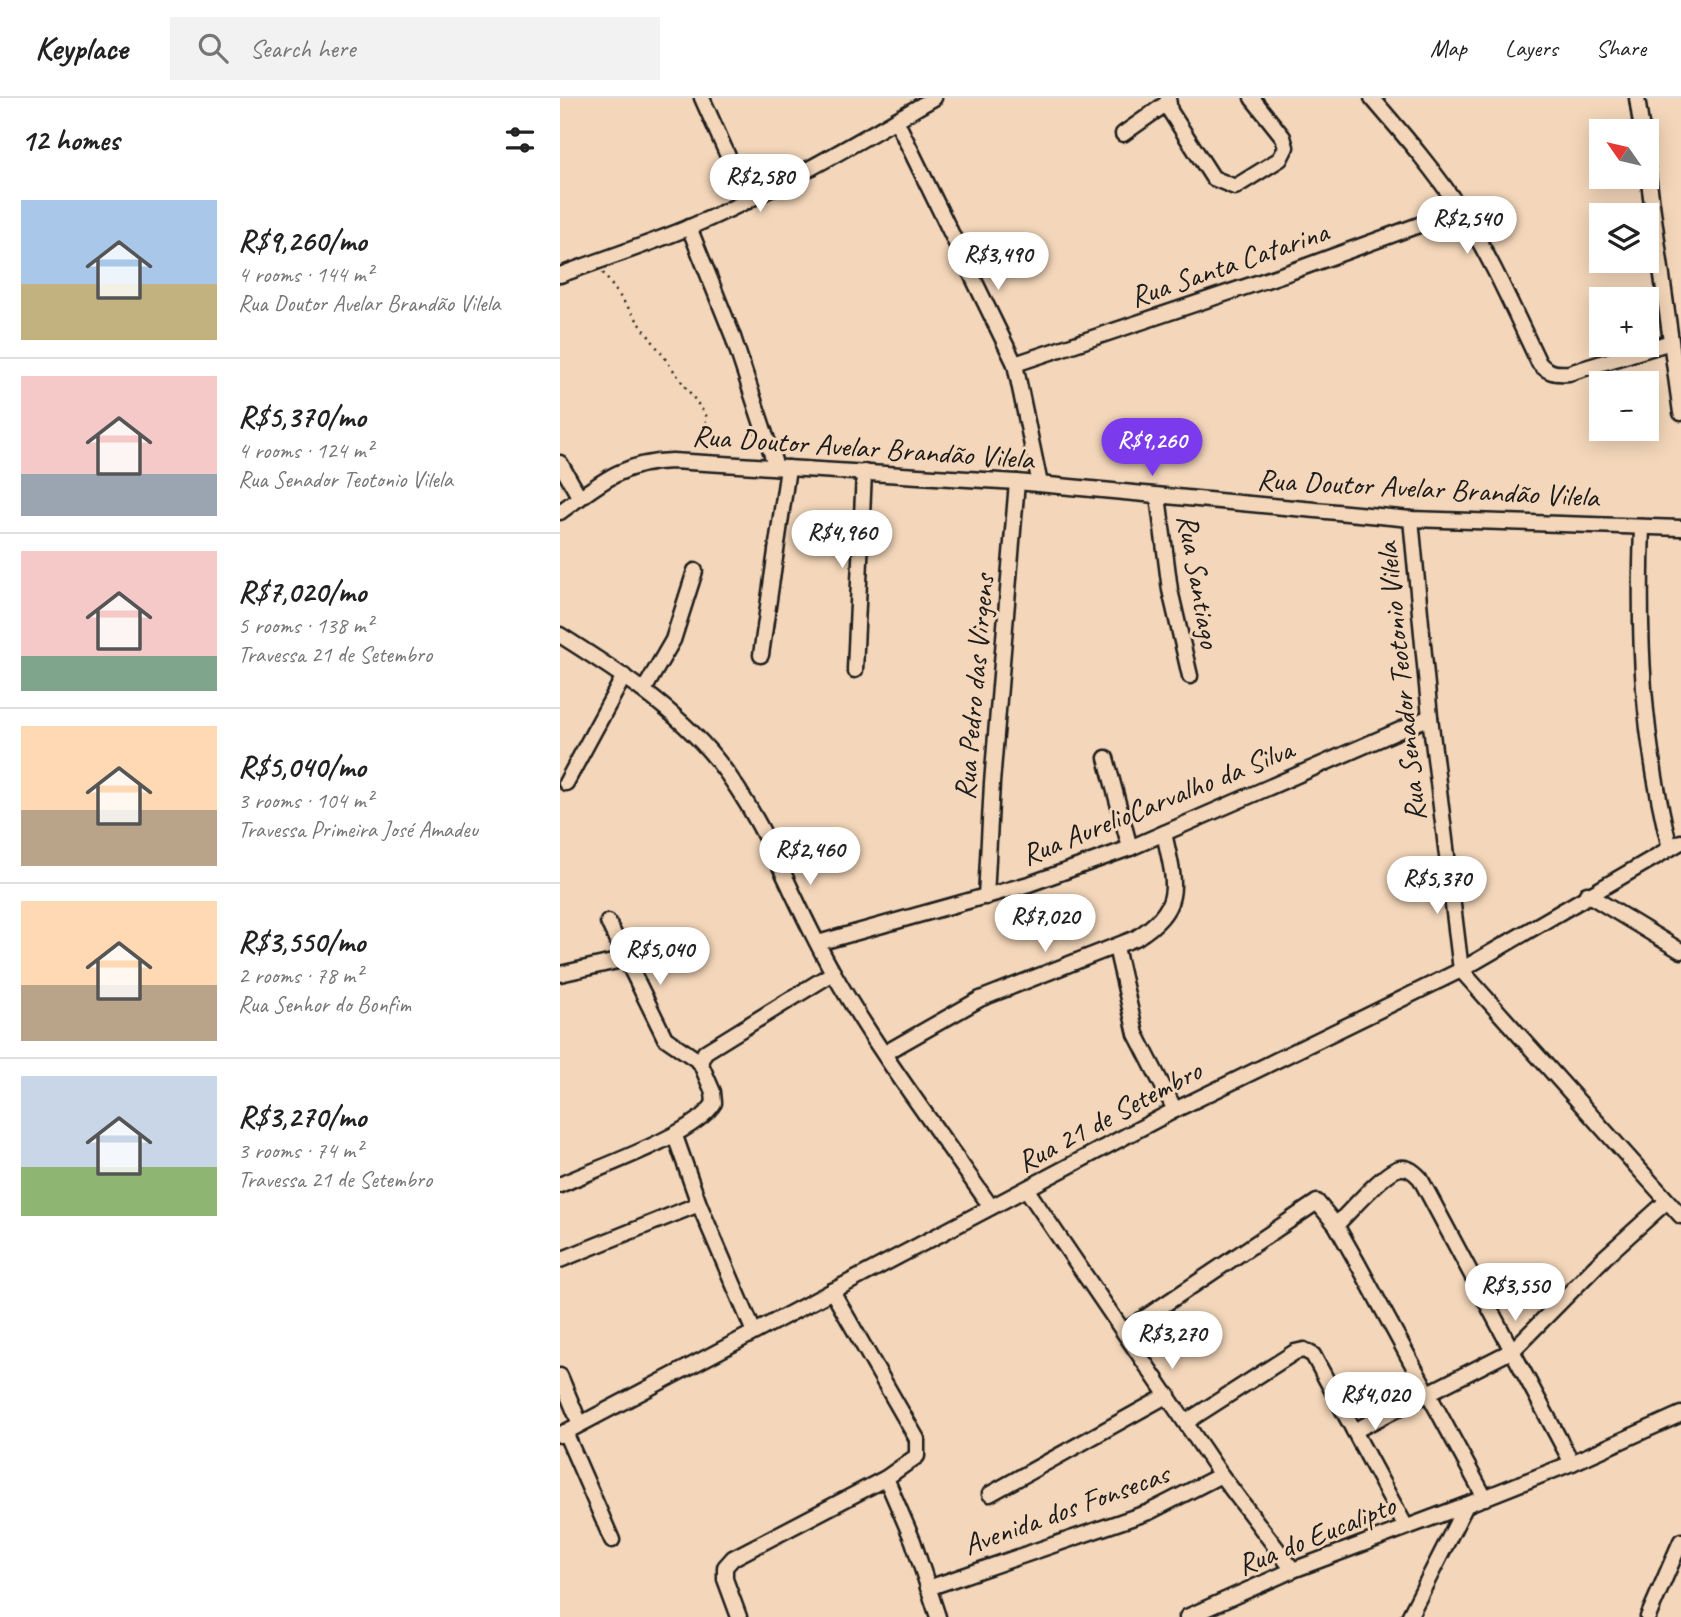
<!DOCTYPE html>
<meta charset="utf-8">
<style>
:root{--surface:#fff;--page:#f2f2f2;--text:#222;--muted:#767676;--line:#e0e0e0;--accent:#7c3aed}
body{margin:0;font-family:Caveat,sans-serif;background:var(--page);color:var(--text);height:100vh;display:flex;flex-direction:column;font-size:26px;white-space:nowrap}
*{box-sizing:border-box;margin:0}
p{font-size:23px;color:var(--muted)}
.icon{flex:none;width:38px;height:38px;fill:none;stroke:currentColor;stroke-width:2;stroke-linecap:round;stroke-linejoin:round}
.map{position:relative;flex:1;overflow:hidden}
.sheet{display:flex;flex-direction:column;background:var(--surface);width:560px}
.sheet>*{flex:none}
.needle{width:46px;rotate:304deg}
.buttons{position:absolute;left:1029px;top:21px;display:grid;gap:14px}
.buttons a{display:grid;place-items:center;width:70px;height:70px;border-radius:0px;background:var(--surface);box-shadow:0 4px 18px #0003;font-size:35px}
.price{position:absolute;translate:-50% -60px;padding:0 16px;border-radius:24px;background:#fff;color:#222;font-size:23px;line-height:46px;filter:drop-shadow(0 2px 4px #0008)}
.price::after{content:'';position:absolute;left:50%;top:42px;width:21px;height:16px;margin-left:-10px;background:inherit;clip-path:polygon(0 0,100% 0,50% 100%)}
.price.on{background:var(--accent);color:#fff}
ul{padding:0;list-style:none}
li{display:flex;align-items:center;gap:21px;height:175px;padding:0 21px}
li+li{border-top:2px solid var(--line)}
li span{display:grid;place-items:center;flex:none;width:196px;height:140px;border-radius:0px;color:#555}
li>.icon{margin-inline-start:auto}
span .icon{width:84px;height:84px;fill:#fffc;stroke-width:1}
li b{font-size:30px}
h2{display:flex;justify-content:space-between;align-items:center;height:84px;padding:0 21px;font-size:30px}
header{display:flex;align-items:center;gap:42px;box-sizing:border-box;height:98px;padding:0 35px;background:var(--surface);border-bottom:2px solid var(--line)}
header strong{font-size:33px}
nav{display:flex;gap:38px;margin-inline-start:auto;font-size:24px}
.search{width:490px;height:63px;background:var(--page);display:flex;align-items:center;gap:18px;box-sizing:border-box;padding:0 24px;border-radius:0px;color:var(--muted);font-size:26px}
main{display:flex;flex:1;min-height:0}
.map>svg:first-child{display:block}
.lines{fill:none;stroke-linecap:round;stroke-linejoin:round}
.minor-casing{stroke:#1c1c1c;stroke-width:19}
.path{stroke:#1c1c1c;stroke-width:2.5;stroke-dasharray:2 5;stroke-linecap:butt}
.minor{stroke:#f4d7ba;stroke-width:14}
.labels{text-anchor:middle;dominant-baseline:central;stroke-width:6;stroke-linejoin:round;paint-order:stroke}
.street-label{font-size:30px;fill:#1c1c1c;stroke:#f4d7ba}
</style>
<header>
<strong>Keyplace</strong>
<div class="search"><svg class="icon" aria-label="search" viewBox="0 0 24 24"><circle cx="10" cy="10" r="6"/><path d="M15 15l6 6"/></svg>Search here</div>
<nav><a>Map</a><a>Layers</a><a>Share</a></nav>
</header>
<main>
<section class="sheet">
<h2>12 homes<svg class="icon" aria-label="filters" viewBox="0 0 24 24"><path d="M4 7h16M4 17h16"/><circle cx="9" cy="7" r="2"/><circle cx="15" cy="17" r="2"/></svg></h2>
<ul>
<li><span style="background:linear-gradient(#a9c7e8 60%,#c2b280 0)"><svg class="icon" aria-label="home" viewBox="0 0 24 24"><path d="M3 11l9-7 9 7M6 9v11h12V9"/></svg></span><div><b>R$9,260/mo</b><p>4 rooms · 144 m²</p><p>Rua Doutor Avelar Brandão Vilela</p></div></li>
<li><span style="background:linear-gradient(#f6c9c9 70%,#9aa5b1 0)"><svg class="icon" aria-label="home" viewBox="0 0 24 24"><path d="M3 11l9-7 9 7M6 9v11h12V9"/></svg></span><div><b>R$5,370/mo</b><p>4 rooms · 124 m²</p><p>Rua Senador Teotonio Vilela</p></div></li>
<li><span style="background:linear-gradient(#f6c9c9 75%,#7fa58c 0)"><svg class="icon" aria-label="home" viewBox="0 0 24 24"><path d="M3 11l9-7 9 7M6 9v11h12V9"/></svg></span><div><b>R$7,020/mo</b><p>5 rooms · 138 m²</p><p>Travessa 21 de Setembro</p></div></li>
<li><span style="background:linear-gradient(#ffd9b3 60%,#b9a48a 0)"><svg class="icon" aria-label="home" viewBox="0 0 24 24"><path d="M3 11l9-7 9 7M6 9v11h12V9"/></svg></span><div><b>R$5,040/mo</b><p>3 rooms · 104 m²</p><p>Travessa Primeira José Amadeu</p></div></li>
<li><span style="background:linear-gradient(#ffd9b3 60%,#b9a48a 0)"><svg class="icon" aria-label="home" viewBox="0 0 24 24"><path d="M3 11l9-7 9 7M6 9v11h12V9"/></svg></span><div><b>R$3,550/mo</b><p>2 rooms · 78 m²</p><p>Rua Senhor do Bonfim</p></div></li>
<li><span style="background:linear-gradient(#c9d6e8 65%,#8fb573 0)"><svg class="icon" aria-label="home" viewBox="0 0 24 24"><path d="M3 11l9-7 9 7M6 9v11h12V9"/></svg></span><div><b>R$3,270/mo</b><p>3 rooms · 74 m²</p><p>Travessa 21 de Setembro</p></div></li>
</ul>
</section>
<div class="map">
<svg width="1121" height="1519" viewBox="0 0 1121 1519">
<rect width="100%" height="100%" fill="#f4d7ba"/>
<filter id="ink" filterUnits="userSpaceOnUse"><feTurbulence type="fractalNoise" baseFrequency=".0143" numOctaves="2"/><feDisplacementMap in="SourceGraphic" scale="14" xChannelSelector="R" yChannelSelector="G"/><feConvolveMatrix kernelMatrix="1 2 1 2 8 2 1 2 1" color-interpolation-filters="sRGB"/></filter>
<g filter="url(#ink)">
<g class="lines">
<g class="minor-casing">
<g id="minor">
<path d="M142,0l46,103"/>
<path d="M608,0l2,13 43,67 22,9 45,-28 6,-12 -3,-10 -31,-39"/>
<path d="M812,0c31,36 63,73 89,113 31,48 53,100 78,152 9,10 16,11 30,10l102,-31"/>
<path d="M1077,0l5,33"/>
<path d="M336,22l119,244 25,120"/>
<path d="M563,36l44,-31"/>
<path d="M1087,70l34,245"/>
<path d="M129,129l43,107 44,133"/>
<path d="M0,177c43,-16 87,-30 130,-48 85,-36 164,-83 244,-129"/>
<path d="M455,266l275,-92 170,-62"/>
<path d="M0,365l20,35"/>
<path d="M598,398l12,94 20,86"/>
<path d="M0,414c39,-28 62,-50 112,-51l345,21 394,37 270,9"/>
<path d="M851,421l19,198 31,253 220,246"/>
<path d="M1082,429c-4,115 0,209 28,321"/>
<path d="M0,537c57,36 114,72 157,125 51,64 76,144 117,214 46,81 104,156 157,233"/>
<path d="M201,557l27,-187"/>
<path d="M295,572l9,-198"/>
<path d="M84,592l29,-50 22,-69"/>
<path d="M546,660l24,90"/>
<path d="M6,685l58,-107"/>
<path d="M1027,796l94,57"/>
<path d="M426,799l6,-114 25,-301"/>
<path d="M48,824l57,116 35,24"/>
<path d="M258,845l211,-59 101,-36 300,-131"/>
<path d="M556,849l20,87 39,76"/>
<path d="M0,876l66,-15"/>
<path d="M325,955l95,-54 156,-61c49,-31 39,-54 28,-105"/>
<path d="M115,1038l24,68 55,128"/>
<path d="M0,1087c37,-17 135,-50 154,-82l-1,-11 -13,-30 5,-10 128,-79"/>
<path d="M467,1092l194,285 72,95"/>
<path d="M776,1127c13,-12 48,-54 64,-57 9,-1 14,4 20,10l152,285"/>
<path d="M0,1162l139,-56"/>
<path d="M565,1233l192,-129 19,23 22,39 127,234"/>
<path d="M0,1278l20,48"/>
<path d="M626,1324l109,-70 9,-2 9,5 93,172"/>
<path d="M794,1333l159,-81 92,-93 62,-56"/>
<path d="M5,1334l47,108"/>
<path d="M0,1337l615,-325 286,-140 220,-128"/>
<path d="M326,1380l27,63 25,76"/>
<path d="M430,1396l178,-99"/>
<path d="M368,1490l221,-76 72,-37"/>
<path d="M179,1519l-14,-38v-12l8,-9 153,-80 31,-22v-17l-85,-148"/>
<path d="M627,1519l106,-47 173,-65"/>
<path d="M849,1519l57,-112 106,-42 109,-49"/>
<path d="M1088,1519l33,-76"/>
</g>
</g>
<path class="path" d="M43,175l103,142 -1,35"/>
<use href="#minor" class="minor"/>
</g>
</g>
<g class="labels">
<g class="street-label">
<text transform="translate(669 166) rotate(-19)">Rua Santa Catarina</text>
<text transform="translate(303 349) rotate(4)">Rua Doutor Avelar Brandão Vilela</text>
<text transform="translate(868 390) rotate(3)">Rua Doutor Avelar Brandão Vilela</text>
<text transform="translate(639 483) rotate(80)">Rua Santiago</text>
<text transform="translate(841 584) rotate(-96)">Rua Senador Teotonio Vilela</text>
<text transform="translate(414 589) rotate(-85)">Rua Pedro das Virgens</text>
<text transform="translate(597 704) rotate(-22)">Rua AurelioCarvalho da Silva</text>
<text transform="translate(549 1018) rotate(-28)">Rua 21 de Setembro</text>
<text transform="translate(506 1411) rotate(-20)">Avenida dos Fonsecas</text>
<text transform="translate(756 1437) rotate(-22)">Rua do Eucalipto</text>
</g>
</g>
</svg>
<div class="buttons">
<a><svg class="needle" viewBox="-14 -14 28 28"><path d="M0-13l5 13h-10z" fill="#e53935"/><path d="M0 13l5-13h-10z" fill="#767676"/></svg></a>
<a><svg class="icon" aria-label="layers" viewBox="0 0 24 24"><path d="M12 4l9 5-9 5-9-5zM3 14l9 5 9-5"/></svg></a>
<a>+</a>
<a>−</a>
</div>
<b class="price" style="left:200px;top:116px">R$2,580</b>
<b class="price" style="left:907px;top:158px">R$2,540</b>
<b class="price" style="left:438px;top:194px">R$3,490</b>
<b class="price on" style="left:592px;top:380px">R$9,260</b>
<b class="price" style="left:282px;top:472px">R$4,960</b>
<b class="price" style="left:250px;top:789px">R$2,460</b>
<b class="price" style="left:877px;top:818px">R$5,370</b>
<b class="price" style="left:485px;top:856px">R$7,020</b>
<b class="price" style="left:100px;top:889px">R$5,040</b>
<b class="price" style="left:955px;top:1225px">R$3,550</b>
<b class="price" style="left:612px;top:1273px">R$3,270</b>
<b class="price" style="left:815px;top:1334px">R$4,020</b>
</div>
</main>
